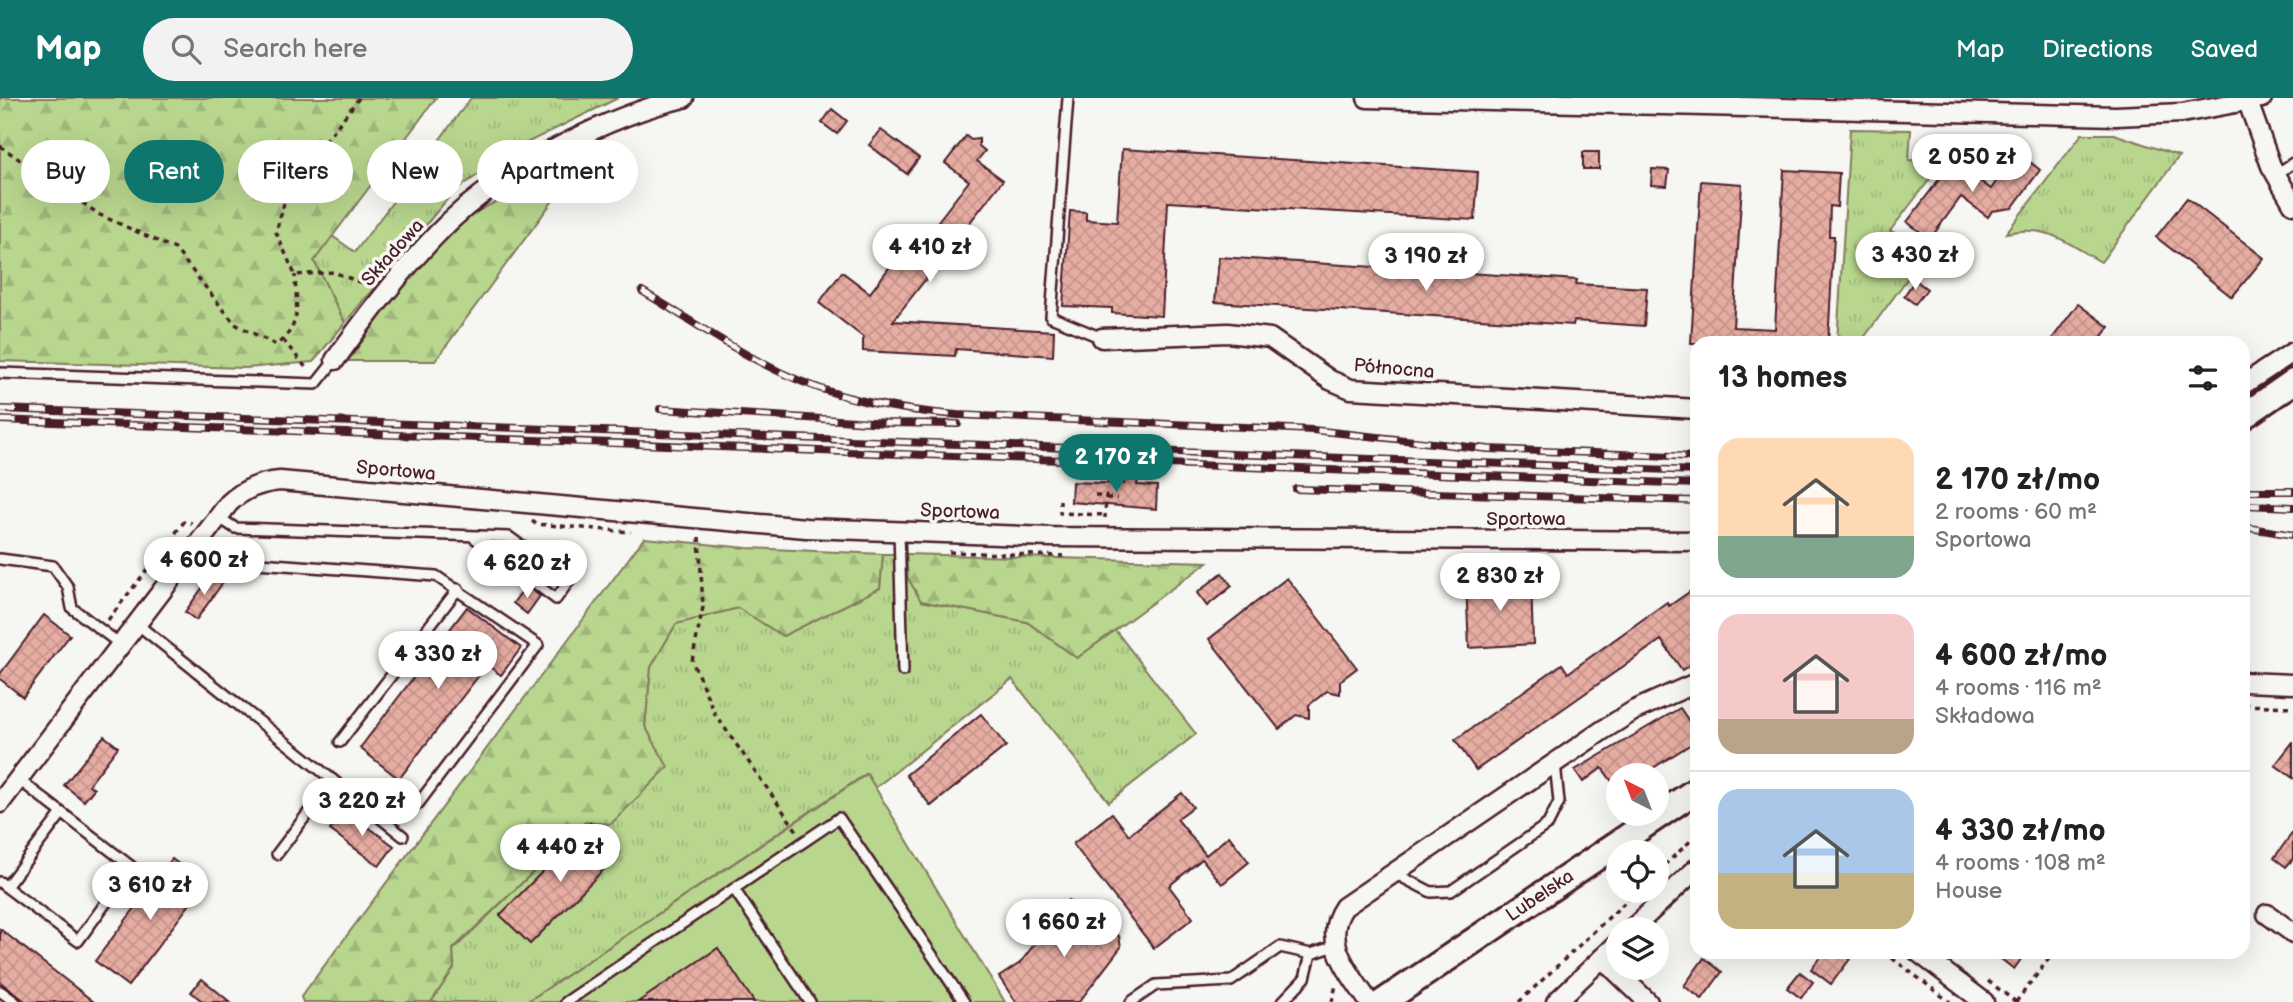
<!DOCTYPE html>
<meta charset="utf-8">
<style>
:root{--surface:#fff;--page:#f2f2f2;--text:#222;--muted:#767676;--line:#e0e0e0;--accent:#0f766e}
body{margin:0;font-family:"Balsamiq Sans",sans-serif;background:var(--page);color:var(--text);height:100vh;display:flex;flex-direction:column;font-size:26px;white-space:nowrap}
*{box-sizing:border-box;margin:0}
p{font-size:23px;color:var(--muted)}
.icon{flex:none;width:38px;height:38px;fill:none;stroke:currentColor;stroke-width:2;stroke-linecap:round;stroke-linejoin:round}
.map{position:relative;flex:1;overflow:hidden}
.sheet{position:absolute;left:1690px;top:238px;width:560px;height:623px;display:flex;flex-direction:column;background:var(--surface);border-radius:21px;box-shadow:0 7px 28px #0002}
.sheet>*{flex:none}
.guide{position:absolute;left:21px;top:42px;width:665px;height:63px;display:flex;gap:14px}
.needle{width:46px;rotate:318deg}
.tools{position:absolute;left:1606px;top:665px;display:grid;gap:14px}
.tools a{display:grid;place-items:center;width:63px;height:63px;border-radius:50%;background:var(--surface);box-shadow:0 7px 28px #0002;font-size:35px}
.price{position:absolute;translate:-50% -60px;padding:0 16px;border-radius:24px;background:#fff;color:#222;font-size:23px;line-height:46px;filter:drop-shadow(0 2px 4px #0008)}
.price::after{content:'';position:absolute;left:50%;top:42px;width:21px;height:16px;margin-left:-10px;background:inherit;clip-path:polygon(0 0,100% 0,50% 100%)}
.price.on{background:var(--accent);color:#fff}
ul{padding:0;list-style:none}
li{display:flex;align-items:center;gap:21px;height:175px;padding:0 28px}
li+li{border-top:2px solid var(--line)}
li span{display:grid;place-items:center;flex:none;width:196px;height:140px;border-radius:21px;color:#555}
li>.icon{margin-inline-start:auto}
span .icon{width:84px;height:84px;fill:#fffc;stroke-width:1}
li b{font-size:30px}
h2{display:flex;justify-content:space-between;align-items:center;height:84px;padding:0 28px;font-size:30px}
.tag{padding:0 24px;border-radius:32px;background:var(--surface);box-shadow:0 7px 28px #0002;font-size:24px;line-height:63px}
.tag.on{background:var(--accent);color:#fff}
header{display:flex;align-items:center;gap:42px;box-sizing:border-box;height:98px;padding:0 35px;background:var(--accent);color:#fff}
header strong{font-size:33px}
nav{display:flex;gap:38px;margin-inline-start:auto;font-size:24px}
.search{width:490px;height:63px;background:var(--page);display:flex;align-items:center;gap:18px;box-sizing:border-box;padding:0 24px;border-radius:38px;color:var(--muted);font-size:26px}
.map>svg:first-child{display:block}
.grass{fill:url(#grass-tufts);stroke:#817a5c;stroke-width:2}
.forest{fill:url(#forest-firs);stroke:#817a5c;stroke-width:2}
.garden{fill:#b8d68e;stroke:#817a5c;stroke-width:2}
.building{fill:url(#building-cross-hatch);stroke:#4a1f2b;stroke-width:2}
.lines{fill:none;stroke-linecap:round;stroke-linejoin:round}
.lane-casing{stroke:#4a1f2b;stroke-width:14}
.street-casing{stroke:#4a1f2b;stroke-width:23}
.secondary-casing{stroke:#4a1f2b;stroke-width:30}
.path{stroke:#4a1f2b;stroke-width:3.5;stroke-dasharray:5 5;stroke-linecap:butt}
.lane{stroke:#f6f6f2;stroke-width:9}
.street{stroke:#f6f6f2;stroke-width:18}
.secondary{stroke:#f6f6f2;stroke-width:24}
.rail-casing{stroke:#4a1f2b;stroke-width:8}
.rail{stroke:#f6f6f2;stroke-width:5;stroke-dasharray:16;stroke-linecap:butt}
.labels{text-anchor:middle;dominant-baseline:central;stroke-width:7;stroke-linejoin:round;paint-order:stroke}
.street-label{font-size:19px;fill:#4a1f2b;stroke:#f6f6f2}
</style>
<header>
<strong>Map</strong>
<div class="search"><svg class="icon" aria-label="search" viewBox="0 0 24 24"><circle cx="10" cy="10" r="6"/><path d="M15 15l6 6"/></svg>Search here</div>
<nav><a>Map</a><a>Directions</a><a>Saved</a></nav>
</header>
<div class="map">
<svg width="2293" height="904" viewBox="0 0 2293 904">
<defs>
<pattern id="grass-tufts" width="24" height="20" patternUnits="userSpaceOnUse" patternTransform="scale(1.75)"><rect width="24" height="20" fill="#b8d68e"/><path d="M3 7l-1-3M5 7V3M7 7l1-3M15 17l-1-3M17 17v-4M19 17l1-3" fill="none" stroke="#a0b77b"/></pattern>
<pattern id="forest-firs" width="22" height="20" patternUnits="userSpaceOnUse" patternTransform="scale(1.75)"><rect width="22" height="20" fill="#b8d68e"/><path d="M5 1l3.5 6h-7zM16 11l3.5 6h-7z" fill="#a0b77b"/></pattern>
<pattern id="building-cross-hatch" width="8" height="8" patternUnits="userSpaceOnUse" patternTransform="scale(1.75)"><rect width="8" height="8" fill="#e6ada2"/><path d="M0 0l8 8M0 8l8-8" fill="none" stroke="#c7948c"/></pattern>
</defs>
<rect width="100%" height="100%" fill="#f6f6f2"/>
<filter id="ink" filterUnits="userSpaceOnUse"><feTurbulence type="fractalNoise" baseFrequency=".0143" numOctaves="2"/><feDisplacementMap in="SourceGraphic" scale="14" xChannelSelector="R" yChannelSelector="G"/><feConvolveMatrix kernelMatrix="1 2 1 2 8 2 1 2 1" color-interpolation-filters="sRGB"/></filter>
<g filter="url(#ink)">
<g class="grass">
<path d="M471,0h147l-100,49 -65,45 -108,131 -31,-62 18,-25 23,16z"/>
<path d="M1850,31l61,1 -2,30 34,2 -53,69 40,17 -70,95h-23z"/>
<path d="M2082,36h32l65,22 -78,106c-36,-20 -52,-38 -95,-29z"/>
<path d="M883,456h23l2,24 14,23 105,21 50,36 38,-28 81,104 -87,68 -97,-123 -137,109 -9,-14 -339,228h-96l23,-34 -1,-18 132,-128 83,-54 -23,-41 6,-60 25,-43 62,-16 142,-20z"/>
</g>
<g class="forest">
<path d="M0,0h436l-122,163 31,62 -32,39 -67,6 -246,-7z"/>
<path d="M588,55l-153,208h-87l67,-92 52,-52z"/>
<path d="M644,440l103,10 136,6 -3,34 -97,48 -45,-28 -62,16 -25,43 -6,59 23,41 -57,57 -26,-2 -132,127 1,19 -23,34h-128l-2,-5z"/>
<path d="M906,456l302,8 -131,96 -50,-36 -106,-21 -13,-23z"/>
</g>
<path class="garden" d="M867,676l138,228h-478z"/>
<g class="building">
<path d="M832,11l15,12 -10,13 -15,-11z"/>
<path d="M881,32l38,28 -12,16 -38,-29z"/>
<path d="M966,38l5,4 8,-1v7l6,5 -8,10 26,19 -110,141 161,10 -1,25 -97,-7 -1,7 -92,-5v-14l-44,-34 23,-31 28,21 46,-61 9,6 44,-57 -24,-18z"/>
<path d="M1122,51l356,23 -3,48 -307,-18 -6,114 -50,-3v-5l-49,-2 7,-95 16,1v8l31,2z"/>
<rect x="1583" y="54" width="16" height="17"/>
<path d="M1953,63l38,28 20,-28h18l11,9 -28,38 -20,3 -4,6 -27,-20 -31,42 -23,-17z"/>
<path d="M1652,71l17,1 -2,16 -16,-1z"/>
<path d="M1784,72l55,3 -2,34 -7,-1 -1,30h5l-6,107h-137l10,-162 41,3 -9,143 42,2z"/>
<path d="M2187,100l77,60 -32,39 -76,-60z"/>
<path d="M1219,159l358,23 -1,4 71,4 -3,38 -70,-5 -1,4 -358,-23z"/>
<path d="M1915,182l12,9 -12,15 -11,-8z"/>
<path d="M2078,206l31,23 -12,16h-48z"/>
<path d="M1124,380l14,1 -1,6 20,1 -1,23 -85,-7 1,-20 52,2z"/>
<path d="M213,475l11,8 -28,39 -11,-8z"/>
<path d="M1222,475l10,13 -25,20 -10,-13z"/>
<path d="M1287,480l70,90 -17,13v13l-13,-3 -18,14v13l-13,-3 -17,14 -70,-90z"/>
<path d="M1531,481l2,65 -64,4 -3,-65z"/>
<path d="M526,488l14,10 -13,18 -14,-11z"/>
<path d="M1698,488v74l-16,10 -21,-30 -185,130 -21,-30 107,-76 6,9 99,-71 2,4z"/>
<path d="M467,509l54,41 -20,27 -14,-10 -88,114 -39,-31z"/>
<path d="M44,517l26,20 -47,62 -23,-18v-5z"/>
<path d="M1680,610l17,25 -6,11 -49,31h-23v16l-17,-23 -19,14 -8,-12z"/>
<path d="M981,616l25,32 -75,60 -25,-31z"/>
<path d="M104,638l14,11 -29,38 5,4 -10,12 -20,-16z"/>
<path d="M2293,644v36l-18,-13z"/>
<path d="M1182,695l11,14 -16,12 29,36 23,-19 20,26 -27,22 -20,-25 -33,27 24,32 -39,30 -81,-104 39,-31 17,22z"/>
<path d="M345,712l49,36 -15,20 -49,-36z"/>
<path d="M590,725l30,30 -90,91 -30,-29z"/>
<path d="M2293,734v27l-7,8 -12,-9z"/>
<path d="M172,761l33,25 -77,102 -33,-25z"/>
<path d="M1068,802l51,36 2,11 -42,55h-63l-17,-25 21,-14z"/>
<path d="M0,831l94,73h-68l-5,-4 -21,-16z"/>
<path d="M718,850l36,54h-116z"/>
<path d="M1824,854h17l9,7 -19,25 -20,-15z"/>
<path d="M1992,854h34l-12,17z"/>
<path d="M1704,860l18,14 -20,27 -18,-13z"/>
<path d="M1800,874l13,10 -12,16 -14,-10z"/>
<path d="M202,881l28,23h-27l-12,-10z"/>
</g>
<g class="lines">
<g class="lane-casing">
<g id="lane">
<path d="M1068,0l-17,219 51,21"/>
<path d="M2275,77l18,-12"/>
<path d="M0,275l316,11 19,-24"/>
<path d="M218,419l17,11 274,9 60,44 -13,18 -83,-62"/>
<path d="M899,433l4,140"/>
<path d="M0,461l53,7 15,21 4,21 49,37"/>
<path d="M187,463l30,-1 219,16 102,69 -120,159"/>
<path d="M137,526l266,212"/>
<path d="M340,644l118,-153"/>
<path d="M18,681l44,34"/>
<path d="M277,756l56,-74"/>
<path d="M1394,775l37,19 20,-1 97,-67 11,-22 -4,-39"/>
<path d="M0,784l6,5 72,54 54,-74 -70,-54 -56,74"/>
<path d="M734,791l76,113"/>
<path d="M0,893l15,11"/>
<path d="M566,904l273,-184 125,184"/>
<path d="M1131,904l25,-17 75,-4 49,-34 31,7"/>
<path d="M1282,904l23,-24 6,-24 24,-8"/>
</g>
</g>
<g class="street-casing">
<g id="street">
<path d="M1367,0l749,18 66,-3 80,-15"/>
<path d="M2248,4l23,64 22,38"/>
<path d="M1102,240l126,-5 42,5 60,42 21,9 347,20"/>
<path d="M335,262c35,-49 72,-97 115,-139 56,-53 160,-106 234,-123"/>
<path d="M2244,286l49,-32"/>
<path d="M2244,584l49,2"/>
<path d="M0,705l229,-300c15,-14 30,-20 51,-22l526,47 245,9 647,4"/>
<path d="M2267,816l26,19"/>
<path d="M1632,831l66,-62"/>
<path d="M1918,854l66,50"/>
<path d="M1602,860l46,44"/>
<path d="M1369,904c-19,-29 -49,-61 -25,-95l259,-177 32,-20 63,-28"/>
<path d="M1556,904l63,-60"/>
</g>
</g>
<g class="secondary-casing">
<g id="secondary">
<path d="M2244,318l49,-34"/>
<path d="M1383,904l315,-213"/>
</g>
</g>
<g class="path">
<path d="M359,0l-71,91 -12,43 19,43 38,-3 37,14"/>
<path d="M0,48l100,69 75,34 60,75 41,21c27,-20 20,-39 19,-70"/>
<path d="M283,242l25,30"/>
<path d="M1095,397h11l-1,23"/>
<path d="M1106,400h11"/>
<path d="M1060,402v13l45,2"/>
<path d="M532,423l4,3 95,8"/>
<path d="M699,439l4,70 -11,54 23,53 82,117"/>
<path d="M949,454l115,4"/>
<path d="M108,522l76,-98 8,1"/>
<path d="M2244,607l49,2"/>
<path d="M1657,774l41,-38"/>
<path d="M1884,854l66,50"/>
<path d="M1988,883l28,21"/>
<path d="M1332,904l4,-17"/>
<path d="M1519,904l118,-111"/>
<path d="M2016,904l38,-50"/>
</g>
<use href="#lane" class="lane"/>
<use href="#street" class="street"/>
<use href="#secondary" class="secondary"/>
<g class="rail-casing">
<g id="rail">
<path d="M642,193c45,27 90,58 138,81 56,27 116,38 177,43l356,15 175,19 210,8"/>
<path d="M0,311l1698,62"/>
<path d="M660,311l227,14 71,1"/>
<path d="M0,322l1698,64"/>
<path d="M1296,391l402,12"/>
<path d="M2244,393h49"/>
<path d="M2244,407l49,2"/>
<path d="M2244,429l49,8"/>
</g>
</g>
<use href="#rail" class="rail"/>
</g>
</g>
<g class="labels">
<g class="street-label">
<text transform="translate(393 155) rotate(-48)">Składowa</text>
<text transform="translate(1394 271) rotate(5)">Północna</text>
<text transform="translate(396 373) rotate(5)">Sportowa</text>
<text transform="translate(960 414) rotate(2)">Sportowa</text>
<text x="1526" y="421">Sportowa</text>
<text transform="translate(1540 798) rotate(-34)">Lubelska</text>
</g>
</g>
</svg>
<div class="tools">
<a><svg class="needle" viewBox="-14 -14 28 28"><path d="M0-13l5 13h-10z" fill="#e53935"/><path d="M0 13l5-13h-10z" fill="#767676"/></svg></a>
<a><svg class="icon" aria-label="locate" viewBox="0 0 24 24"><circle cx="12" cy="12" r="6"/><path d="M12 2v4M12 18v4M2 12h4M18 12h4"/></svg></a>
<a><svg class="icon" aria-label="layers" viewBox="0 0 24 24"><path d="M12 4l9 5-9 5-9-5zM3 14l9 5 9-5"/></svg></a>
</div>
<b class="price" style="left:1972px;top:96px">2 050 zł</b>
<b class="price" style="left:930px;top:186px">4 410 zł</b>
<b class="price" style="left:1915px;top:194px">3 430 zł</b>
<b class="price" style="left:1426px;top:195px">3 190 zł</b>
<b class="price on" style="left:1116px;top:396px">2 170 zł</b>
<b class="price" style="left:204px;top:499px">4 600 zł</b>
<b class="price" style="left:527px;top:502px">4 620 zł</b>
<b class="price" style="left:1500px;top:515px">2 830 zł</b>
<b class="price" style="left:438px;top:593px">4 330 zł</b>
<b class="price" style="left:362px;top:740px">3 220 zł</b>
<b class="price" style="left:560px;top:786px">4 440 zł</b>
<b class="price" style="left:150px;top:824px">3 610 zł</b>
<b class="price" style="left:1064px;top:861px">1 660 zł</b>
<div class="guide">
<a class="tag">Buy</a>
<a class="tag on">Rent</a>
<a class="tag">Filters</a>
<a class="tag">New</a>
<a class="tag">Apartment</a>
</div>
<section class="sheet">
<h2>13 homes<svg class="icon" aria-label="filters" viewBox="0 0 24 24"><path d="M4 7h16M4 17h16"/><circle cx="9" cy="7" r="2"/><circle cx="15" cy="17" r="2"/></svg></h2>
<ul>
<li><span style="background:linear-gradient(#ffd9b3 70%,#7fa58c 0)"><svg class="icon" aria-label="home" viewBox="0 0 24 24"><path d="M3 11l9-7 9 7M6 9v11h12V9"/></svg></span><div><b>2 170 zł/mo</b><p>2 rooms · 60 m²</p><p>Sportowa</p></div></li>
<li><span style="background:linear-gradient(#f6c9c9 75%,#b9a48a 0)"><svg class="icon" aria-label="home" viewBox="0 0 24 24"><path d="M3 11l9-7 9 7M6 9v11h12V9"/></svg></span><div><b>4 600 zł/mo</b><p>4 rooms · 116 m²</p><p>Składowa</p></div></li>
<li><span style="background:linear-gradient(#a9c7e8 60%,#c2b280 0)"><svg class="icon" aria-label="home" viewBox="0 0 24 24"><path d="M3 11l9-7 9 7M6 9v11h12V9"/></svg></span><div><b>4 330 zł/mo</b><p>4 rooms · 108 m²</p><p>House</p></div></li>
</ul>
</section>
</div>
